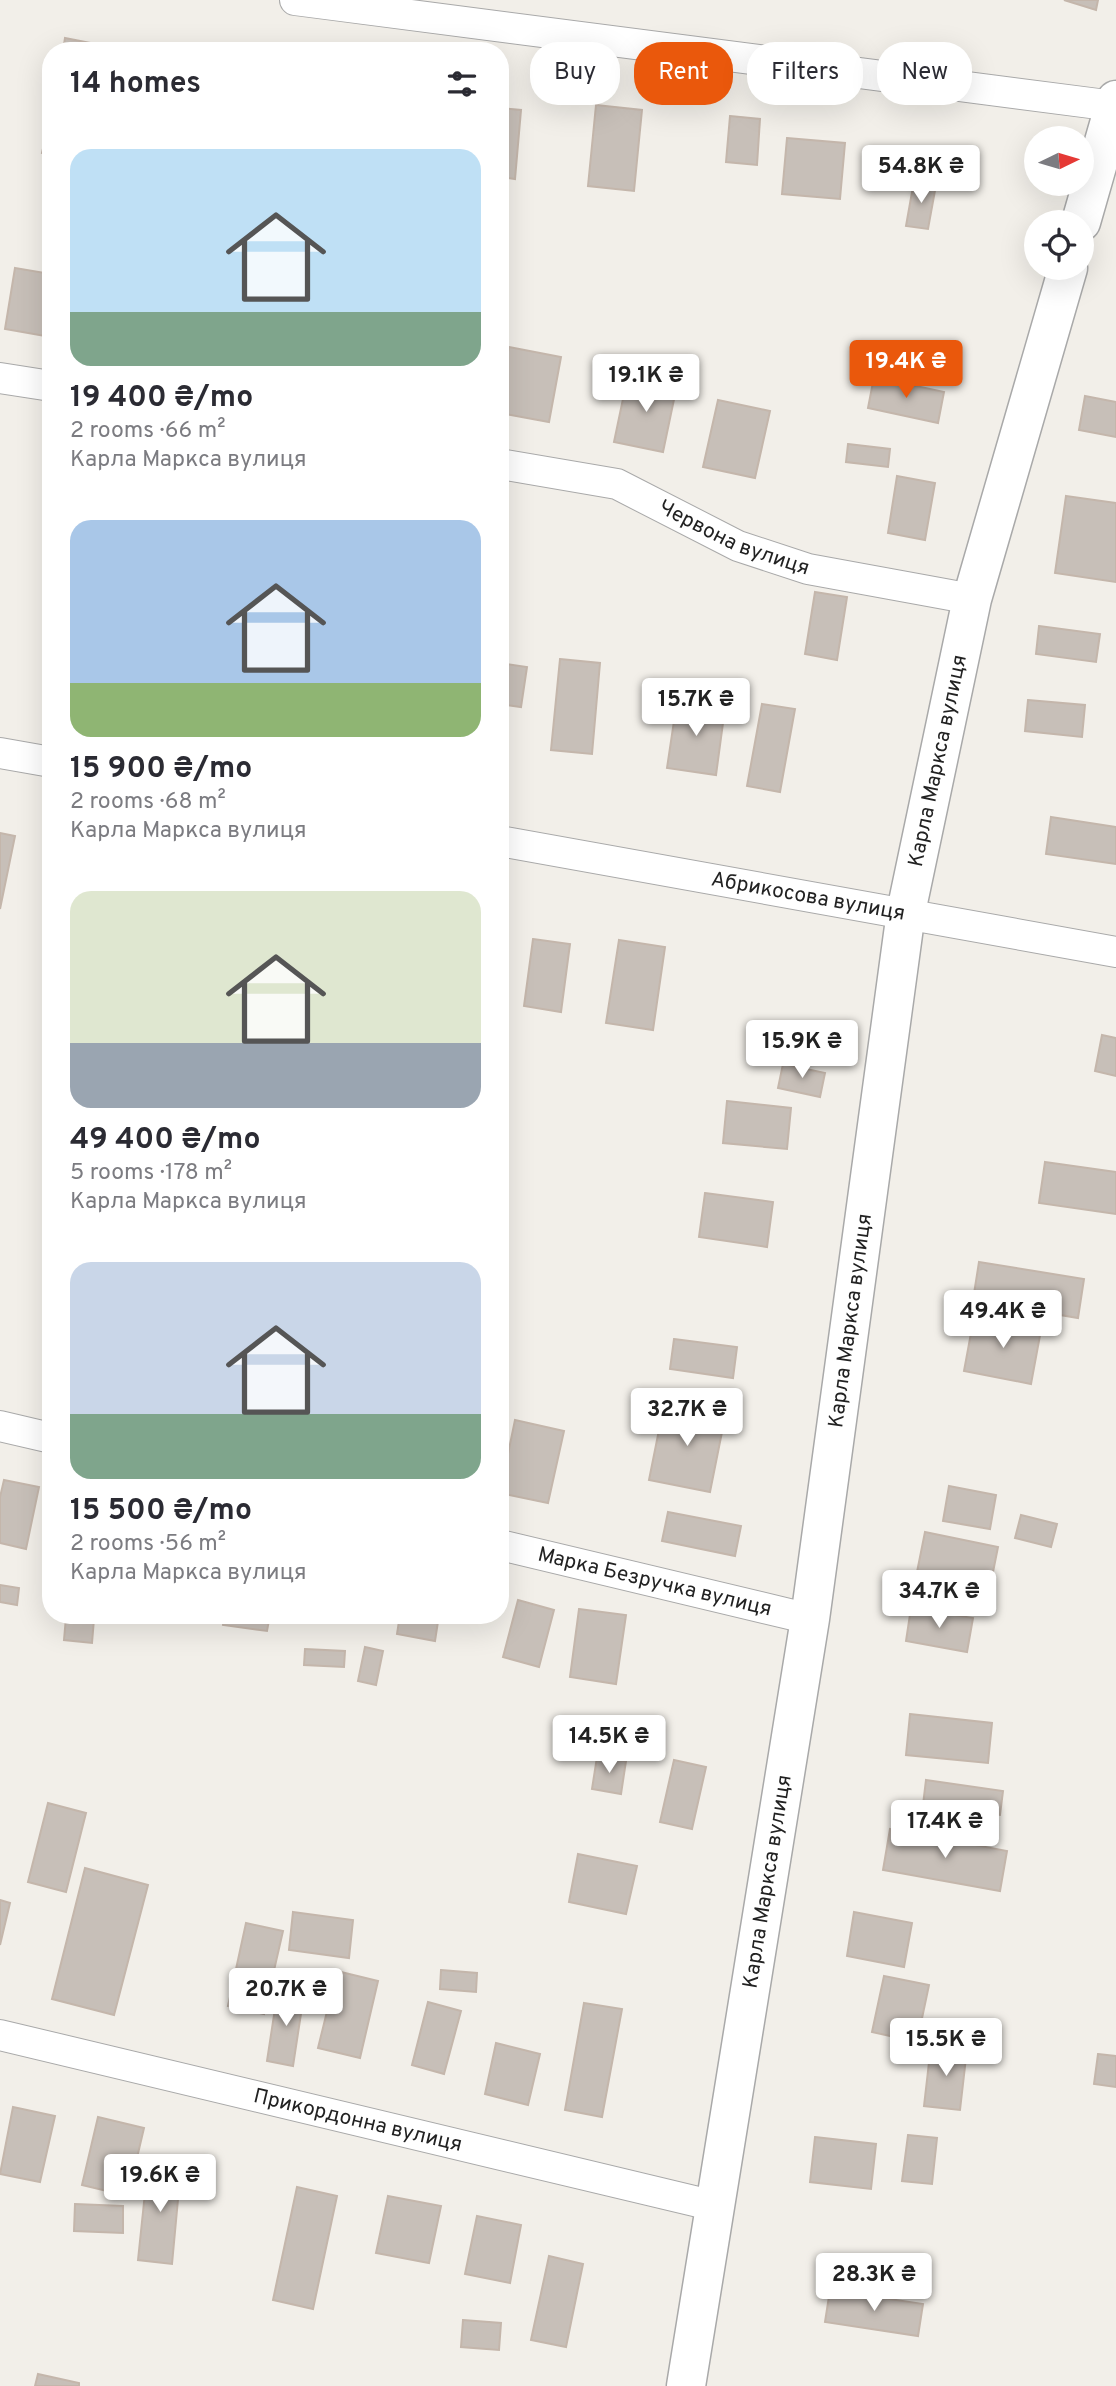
<!DOCTYPE html>
<meta charset="utf-8">
<style>
:root{--surface:#fff;--page:#f2f2f3;--text:#2b2b33;--muted:#7c7c81;--accent:#ea580c}
body{margin:0;font-family:Overpass,sans-serif;background:var(--page);color:var(--text);height:100vh;display:flex;flex-direction:column;font-size:26px;white-space:nowrap}
*{box-sizing:border-box;margin:0}
p{font-size:23px;color:var(--muted)}
.icon{flex:none;width:38px;height:38px;fill:none;stroke:currentColor;stroke-width:2;stroke-linecap:round;stroke-linejoin:round}
.map{position:relative;flex:1;overflow:hidden}
.sheet{position:absolute;left:42px;top:42px;width:467px;height:1582px;display:flex;flex-direction:column;background:var(--surface);border-radius:28px;box-shadow:0 7px 28px #0002}
.sheet>*{flex:none}
.guide{position:absolute;left:530px;top:42px;width:480px;height:63px;display:flex;gap:14px}
.needle{width:46px;rotate:85deg}
.buttons{position:absolute;left:1024px;top:126px;display:grid;gap:14px}
.buttons a{display:grid;place-items:center;width:70px;height:70px;border-radius:50%;background:var(--surface);box-shadow:0 7px 28px #0002;font-size:35px}
.price{position:absolute;translate:-50% -60px;padding:0 16px;border-radius:7px;background:#fff;color:#222;font-size:23px;line-height:46px;filter:drop-shadow(0 2px 4px #0008)}
.price::after{content:'';position:absolute;left:50%;top:42px;width:21px;height:16px;margin-left:-10px;background:inherit;clip-path:polygon(0 0,100% 0,50% 100%)}
.price.selected{background:var(--accent);color:#fff}
ul{padding:0;list-style:none}
li{display:grid;align-content:center;gap:14px;height:371px;padding:0 28px}
li span{display:grid;place-items:center;height:217px;border-radius:21px;color:#555}
li>.icon{margin-inline-start:auto}
span .icon{width:126px;height:126px;fill:#fffc;stroke-width:1}
li b{font-size:30px}
h2{display:flex;justify-content:space-between;align-items:center;height:84px;padding:0 28px;font-size:30px}
.pill{padding:0 24px;border-radius:28px;background:var(--surface);box-shadow:0 7px 28px #0002;font-size:24px;line-height:63px}
.pill.selected{background:var(--accent);color:#fff}
.map>svg:first-child{display:block}
.building{fill:#c7bfb8;stroke:#c4b6ab;stroke-width:2}
.lines{fill:none;stroke-linecap:round;stroke-linejoin:round}
.minor-casing{stroke:#a9a9a9;stroke-width:32}
.tertiary-casing{stroke:#a9a9a9;stroke-width:41}
.minor{stroke:#fff;stroke-width:30}
.tertiary{stroke:#fff;stroke-width:38}
.labels{text-anchor:middle;dominant-baseline:central;stroke-width:5;stroke-linejoin:round;paint-order:stroke}
.street-label{font-size:21px;fill:#222;stroke:#fff}
</style>
<div class="map">
<svg width="1116" height="2386" viewBox="0 0 1116 2386">
<rect width="100%" height="100%" fill="#f2efe9"/>
<g class="building">
<path d="M1064,0h34l-2,10z"/>
<path d="M65,38l36,7 -1,6h-37z"/>
<path d="M596,105l46,5 -8,81 -46,-5z"/>
<path d="M500,108l21,2 -6,69 -15,-2z"/>
<path d="M730,116l30,3 -3,46 -31,-3z"/>
<path d="M48,126l3,1v28l-9,-2z"/>
<path d="M787,138l58,5 -5,56 -58,-5z"/>
<path d="M914,181l22,4 -8,44 -22,-3z"/>
<path d="M15,268l36,6v63l-46,-8z"/>
<path d="M509,347l52,10 -12,65 -49,-9v-21z"/>
<path d="M628,375l49,10 -14,67 -49,-10z"/>
<path d="M874,377l70,15 -6,31 -70,-15z"/>
<path d="M1085,396l31,6v35l-37,-7z"/>
<path d="M718,400l52,11 -15,67 -52,-11z"/>
<path d="M848,444l42,5 -2,18 -42,-5z"/>
<path d="M897,476l38,7 -10,57 -37,-7z"/>
<path d="M1066,496l50,7v79l-61,-9z"/>
<path d="M815,592l32,5 -10,63 -32,-6z"/>
<path d="M1039,626l61,8 -4,28 -60,-8z"/>
<path d="M560,659l40,4 -8,91 -41,-4z"/>
<path d="M500,663l27,4 -6,40 -21,-3z"/>
<path d="M1028,700l57,5 -3,32 -57,-6z"/>
<path d="M677,701l48,7 -9,67 -49,-7z"/>
<path d="M762,704l33,5 -15,83 -33,-6z"/>
<path d="M1051,817l65,10v37l-70,-10z"/>
<path d="M0,833l15,3 -15,73z"/>
<path d="M533,939l37,5 -9,68 -37,-6z"/>
<path d="M619,940l46,7 -12,83 -47,-7z"/>
<path d="M1102,1035l14,3v38l-21,-5z"/>
<path d="M783,1064l42,9 -5,24 -42,-9z"/>
<path d="M727,1101l64,7 -4,41 -64,-6z"/>
<path d="M1045,1162l71,10v42l-77,-11z"/>
<path d="M705,1193l68,9 -6,45 -68,-10z"/>
<path d="M979,1262l105,17 -6,39 -105,-18z"/>
<path d="M974,1317l67,13 -10,54 -67,-13z"/>
<path d="M674,1339l63,8 -4,31 -63,-9z"/>
<path d="M664,1405l61,12 -15,75 -61,-12z"/>
<path d="M515,1420l49,11 -16,72 -48,-10z"/>
<path d="M4,1480l35,7 -13,62 -26,-6v-46z"/>
<path d="M949,1486l47,9 -6,34 -47,-8z"/>
<path d="M668,1512l73,14 -6,30 -73,-15z"/>
<path d="M1021,1515l36,9 -6,23 -36,-9z"/>
<path d="M925,1532l73,15 -9,45 -73,-15z"/>
<path d="M0,1585l19,3 -2,17 -17,-3z"/>
<path d="M518,1600l36,10 -15,57 -36,-10z"/>
<path d="M911,1608l62,10 -6,34 -61,-11z"/>
<path d="M579,1609l47,6 -10,69 -46,-7z"/>
<path d="M224,1615h46l-3,16 -44,-6z"/>
<path d="M400,1615h39l-4,26 -38,-7z"/>
<path d="M66,1617l28,2 -2,24 -28,-3z"/>
<path d="M365,1647l18,4 -7,34 -18,-4z"/>
<path d="M305,1649l40,2 -1,16 -40,-2z"/>
<path d="M910,1714l82,9 -4,40 -82,-8z"/>
<path d="M597,1757l29,4 -5,33 -29,-5z"/>
<path d="M674,1760l32,7 -14,62 -32,-7z"/>
<path d="M926,1780l77,11 -3,24 -77,-10z"/>
<path d="M48,1803l38,10 -20,79 -38,-10z"/>
<path d="M890,1829l117,22 -7,40 -117,-21z"/>
<path d="M578,1854l59,12 -11,48 -57,-12z"/>
<path d="M85,1868l63,17 -34,130 -62,-16z"/>
<path d="M0,1900l10,3 -10,42z"/>
<path d="M293,1912l60,8 -4,38 -60,-8z"/>
<path d="M854,1912l58,11 -8,44 -57,-11z"/>
<path d="M246,1923l37,8 -19,83 -36,-8z"/>
<path d="M441,1970l36,3 -1,19 -36,-3z"/>
<path d="M337,1971l41,10 -18,77 -42,-10z"/>
<path d="M884,1976l45,9 -12,57 -45,-10z"/>
<path d="M278,1989l26,5 -11,72 -26,-5z"/>
<path d="M428,2002l33,9 -17,63 -32,-9z"/>
<path d="M584,2003l38,6 -20,108 -37,-7z"/>
<path d="M496,2043l44,11 -12,51 -43,-11z"/>
<path d="M931,2045l36,4 -7,61 -36,-4z"/>
<path d="M1098,2054l18,2v31l-22,-3z"/>
<path d="M13,2107l42,9 -15,66 -40,-8z"/>
<path d="M98,2117l46,11 -16,68 -46,-11z"/>
<path d="M908,2135l29,3 -5,46 -30,-3z"/>
<path d="M815,2137l61,7 -5,45 -61,-7z"/>
<path d="M148,2164l33,3 -9,97 -34,-4z"/>
<path d="M297,2187l40,9 -24,113 -40,-9z"/>
<path d="M388,2196l53,10 -12,57 -53,-10z"/>
<path d="M75,2204l48,2v27l-49,-2z"/>
<path d="M477,2216l44,9 -11,58 -45,-9z"/>
<path d="M549,2256l34,8 -17,83 -35,-7z"/>
<path d="M830,2290l93,14 -5,32 -93,-14z"/>
<path d="M463,2320l38,3 -2,27 -38,-3z"/>
<path d="M38,2374l41,9v3h-44z"/>
</g>
<g class="lines">
<g class="minor-casing">
<g id="minor">
<path d="M295,0l819,106"/>
<path d="M0,378l51,8"/>
<path id="s1" d="M500,464l117,20 121,62 70,23 164,30"/>
<path d="M0,753l51,9"/>
<path id="s2" d="M500,841l616,111"/>
<path d="M0,1426l51,12"/>
<path id="s3" d="M500,1545l310,74"/>
<path id="s4" d="M0,2035l715,171"/>
</g>
</g>
<g class="tertiary-casing">
<g id="tertiary">
<path d="M1081,222l35,-122"/>
<path id="s5" d="M686,2386l124,-767 96,-707 66,-313 96,-331"/>
</g>
</g>
<use href="#minor" class="minor"/>
<use href="#tertiary" class="tertiary"/>
</g>
<g class="labels">
<g class="street-label">
<text stroke="none"><textPath href="#s1" startOffset="248">Червона вулиця</textPath></text>
<text stroke="none"><textPath href="#s5" startOffset="1645">Карла Маркса вулиця</textPath></text>
<text stroke="none"><textPath href="#s2" startOffset="313">Абрикосова вулиця</textPath></text>
<text stroke="none"><textPath href="#s5" startOffset="1078">Карла Маркса вулиця</textPath></text>
<text stroke="none"><textPath href="#s3" startOffset="159">Марка Безручка вулиця</textPath></text>
<text stroke="none"><textPath href="#s5" startOffset="511">Карла Маркса вулиця</textPath></text>
<text stroke="none"><textPath href="#s4" startOffset="368">Прикордонна вулиця</textPath></text>
</g>
</g>
</svg>
<div class="buttons">
<a><svg class="needle" viewBox="-14 -14 28 28"><path d="M0-13l5 13h-10z" fill="#e53935"/><path d="M0 13l5-13h-10z" fill="#7c7c81"/></svg></a>
<a><svg class="icon" aria-label="locate" viewBox="0 0 24 24"><circle cx="12" cy="12" r="6"/><path d="M12 2v4M12 18v4M2 12h4M18 12h4"/></svg></a>
</div>
<b class="price" style="left:921px;top:205px">54.8K ₴</b>
<b class="price selected" style="left:906px;top:400px">19.4K ₴</b>
<b class="price" style="left:646px;top:414px">19.1K ₴</b>
<b class="price" style="left:696px;top:738px">15.7K ₴</b>
<b class="price" style="left:802px;top:1080px">15.9K ₴</b>
<b class="price" style="left:1003px;top:1350px">49.4K ₴</b>
<b class="price" style="left:687px;top:1448px">32.7K ₴</b>
<b class="price" style="left:939px;top:1630px">34.7K ₴</b>
<b class="price" style="left:609px;top:1775px">14.5K ₴</b>
<b class="price" style="left:945px;top:1860px">17.4K ₴</b>
<b class="price" style="left:286px;top:2028px">20.7K ₴</b>
<b class="price" style="left:946px;top:2078px">15.5K ₴</b>
<b class="price" style="left:160px;top:2214px">19.6K ₴</b>
<b class="price" style="left:874px;top:2313px">28.3K ₴</b>
<div class="guide">
<a class="pill">Buy</a>
<a class="pill selected">Rent</a>
<a class="pill">Filters</a>
<a class="pill">New</a>
</div>
<section class="sheet">
<h2>14 homes<svg class="icon" aria-label="filters" viewBox="0 0 24 24"><path d="M4 7h16M4 17h16"/><circle cx="9" cy="7" r="2"/><circle cx="15" cy="17" r="2"/></svg></h2>
<ul>
<li><span style="background:linear-gradient(#bfe0f5 75%,#7fa58c 0)"><svg class="icon" aria-label="home" viewBox="0 0 24 24"><path d="M3 11l9-7 9 7M6 9v11h12V9"/></svg></span><div><b>19 400 ₴/mo</b><p>2 rooms · 66 m²</p><p>Карла Маркса вулиця</p></div></li>
<li><span style="background:linear-gradient(#a9c7e8 75%,#8fb573 0)"><svg class="icon" aria-label="home" viewBox="0 0 24 24"><path d="M3 11l9-7 9 7M6 9v11h12V9"/></svg></span><div><b>15 900 ₴/mo</b><p>2 rooms · 68 m²</p><p>Карла Маркса вулиця</p></div></li>
<li><span style="background:linear-gradient(#dfe7d0 70%,#9aa5b1 0)"><svg class="icon" aria-label="home" viewBox="0 0 24 24"><path d="M3 11l9-7 9 7M6 9v11h12V9"/></svg></span><div><b>49 400 ₴/mo</b><p>5 rooms · 178 m²</p><p>Карла Маркса вулиця</p></div></li>
<li><span style="background:linear-gradient(#c9d6e8 70%,#7fa58c 0)"><svg class="icon" aria-label="home" viewBox="0 0 24 24"><path d="M3 11l9-7 9 7M6 9v11h12V9"/></svg></span><div><b>15 500 ₴/mo</b><p>2 rooms · 56 m²</p><p>Карла Маркса вулиця</p></div></li>
</ul>
</section>
</div>
